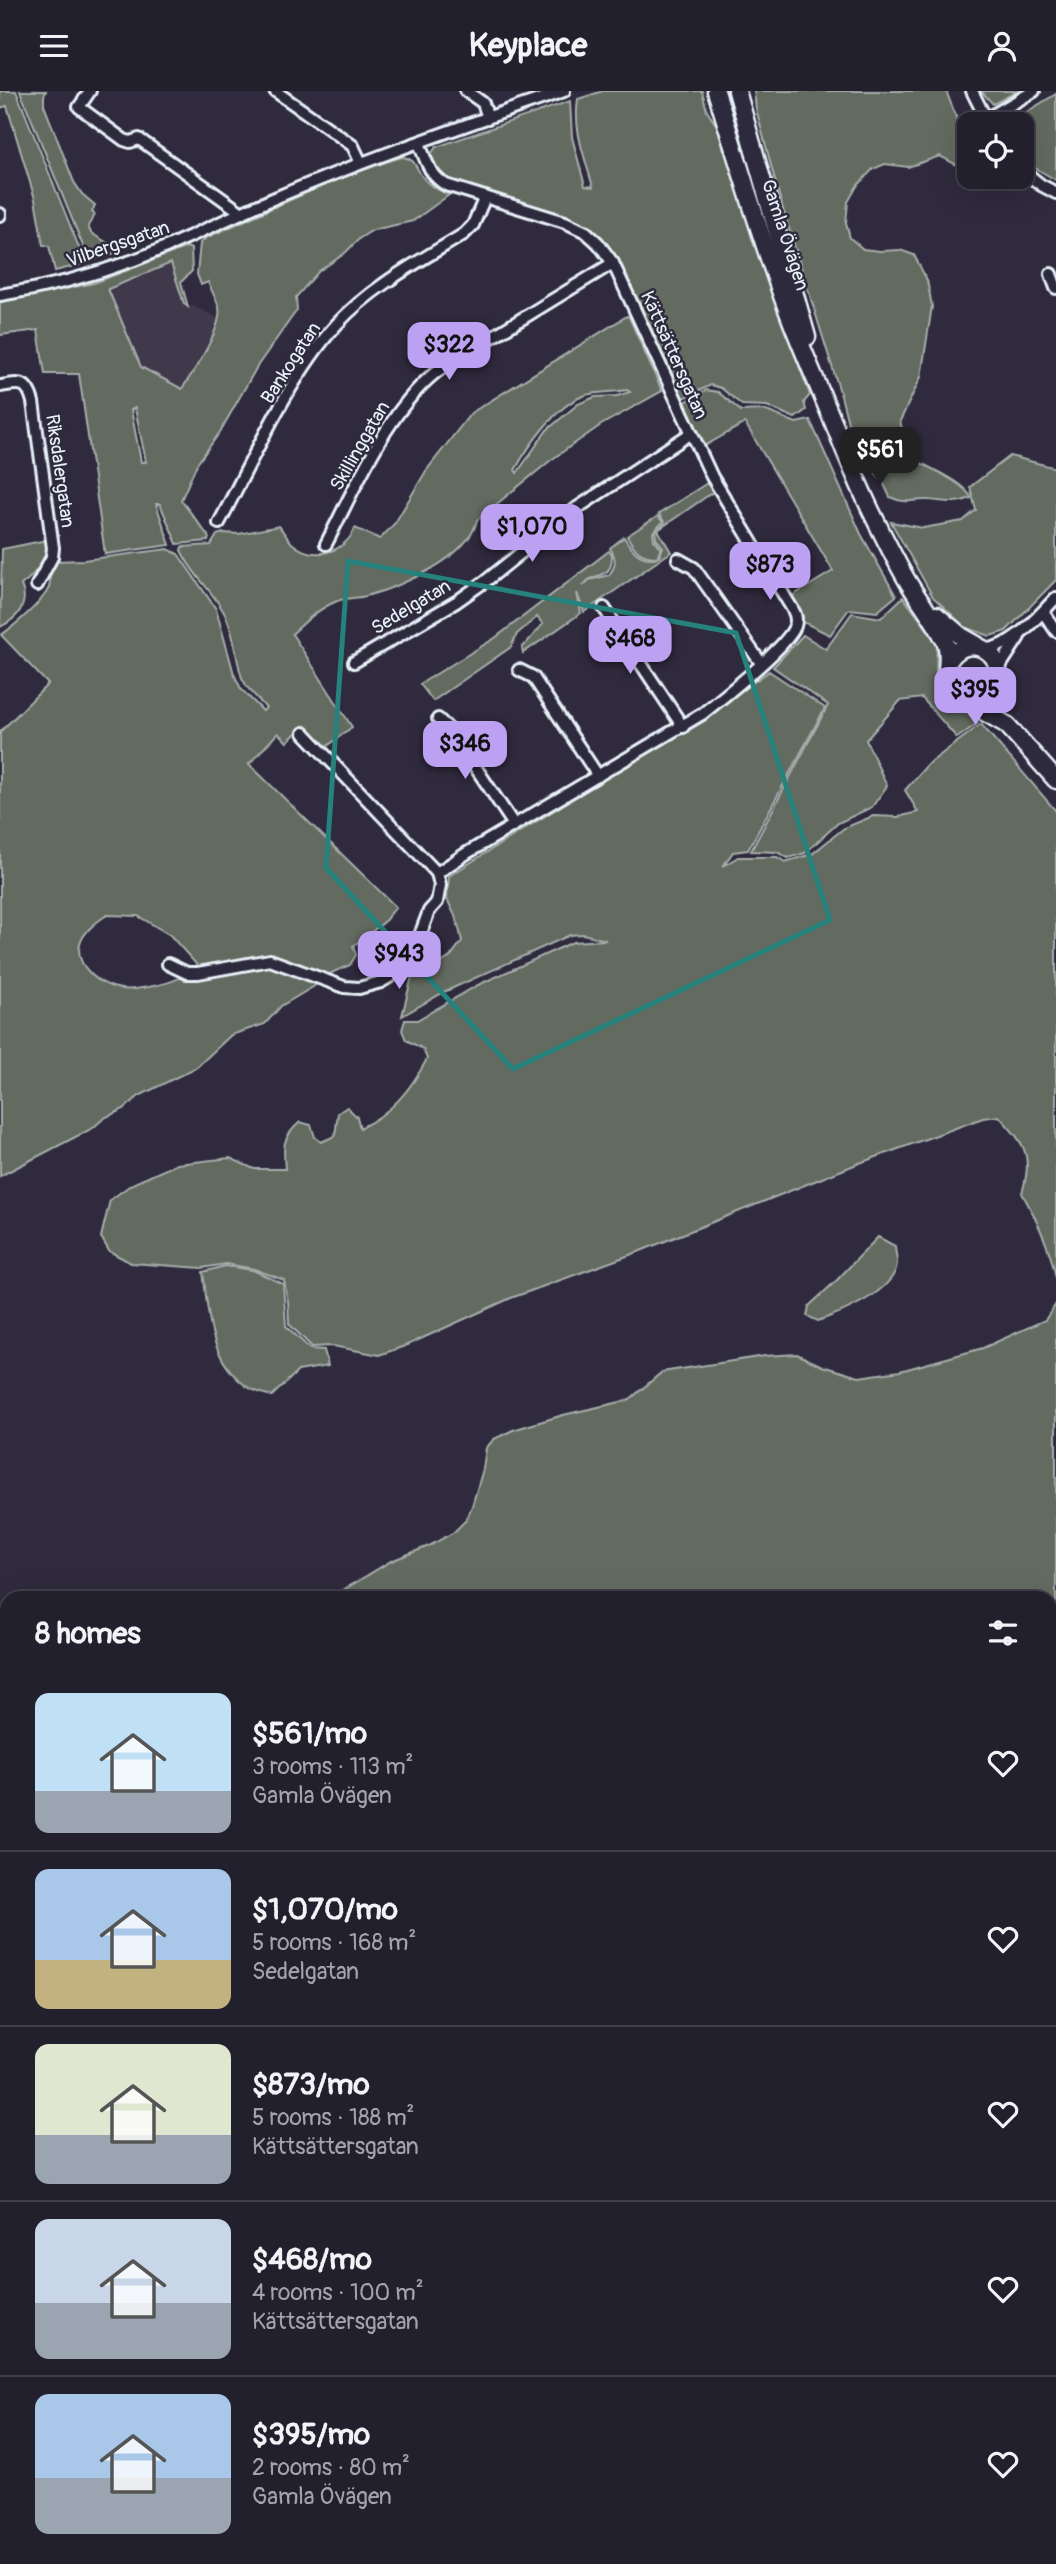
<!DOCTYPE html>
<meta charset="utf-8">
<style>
:root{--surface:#23202e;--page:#2f2d3a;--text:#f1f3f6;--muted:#a3a3aa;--line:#403e4a;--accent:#bca0f2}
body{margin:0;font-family:Pangolin,sans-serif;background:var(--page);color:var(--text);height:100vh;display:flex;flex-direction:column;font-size:26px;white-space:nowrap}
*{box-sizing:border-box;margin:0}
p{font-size:23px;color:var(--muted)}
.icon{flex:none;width:38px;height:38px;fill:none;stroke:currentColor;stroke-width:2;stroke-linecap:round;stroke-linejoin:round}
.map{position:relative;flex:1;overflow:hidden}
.drawer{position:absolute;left:0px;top:1500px;width:1057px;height:975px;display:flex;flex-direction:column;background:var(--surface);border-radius:21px 21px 0 0;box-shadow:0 7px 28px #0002,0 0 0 2px var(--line)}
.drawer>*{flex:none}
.tools{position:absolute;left:957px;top:21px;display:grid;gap:14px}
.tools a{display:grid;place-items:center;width:77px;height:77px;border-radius:14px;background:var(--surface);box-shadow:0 7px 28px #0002,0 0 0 2px var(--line);font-size:35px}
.price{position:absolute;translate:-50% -60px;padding:0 16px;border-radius:14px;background:var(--accent);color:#111;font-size:23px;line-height:46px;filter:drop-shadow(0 2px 4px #0008)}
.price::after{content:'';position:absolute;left:50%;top:42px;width:21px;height:16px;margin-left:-10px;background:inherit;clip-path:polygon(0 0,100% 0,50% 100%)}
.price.on{background:#222;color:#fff}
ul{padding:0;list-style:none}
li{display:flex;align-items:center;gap:21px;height:175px;padding:0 35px}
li+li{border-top:2px solid var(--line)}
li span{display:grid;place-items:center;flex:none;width:196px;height:140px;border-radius:14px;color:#555}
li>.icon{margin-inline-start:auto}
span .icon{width:84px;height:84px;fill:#fffc;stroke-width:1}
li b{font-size:30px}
h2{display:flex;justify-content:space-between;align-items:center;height:84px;padding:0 35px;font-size:30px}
header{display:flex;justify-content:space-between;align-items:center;height:91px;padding:0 35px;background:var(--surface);font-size:32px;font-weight:700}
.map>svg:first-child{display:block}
.built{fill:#3f374c}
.green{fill:#636b5f;stroke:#a6aeac;stroke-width:2;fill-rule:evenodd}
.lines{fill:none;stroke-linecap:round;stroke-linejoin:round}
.street-casing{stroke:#e8f1f8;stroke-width:16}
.secondary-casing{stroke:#e8f1f8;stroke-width:21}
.street{stroke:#2f2a3d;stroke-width:10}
.secondary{stroke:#2f2a3d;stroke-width:16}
.marked{fill:none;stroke:#25827c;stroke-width:5;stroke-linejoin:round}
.labels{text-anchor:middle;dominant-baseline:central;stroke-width:5;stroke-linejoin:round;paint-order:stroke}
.street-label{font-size:19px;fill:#e8f1f8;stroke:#2f2a3d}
</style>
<header><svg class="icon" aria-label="menu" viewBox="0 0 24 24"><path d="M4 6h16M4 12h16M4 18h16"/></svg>Keyplace<svg class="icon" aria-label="person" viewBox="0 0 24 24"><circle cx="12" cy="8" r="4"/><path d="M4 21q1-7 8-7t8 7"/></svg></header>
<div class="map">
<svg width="1056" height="2473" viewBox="0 0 1056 2473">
<rect width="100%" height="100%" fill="#2f2a3d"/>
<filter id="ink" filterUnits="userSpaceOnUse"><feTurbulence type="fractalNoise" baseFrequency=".0143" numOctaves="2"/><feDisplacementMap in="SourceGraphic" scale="14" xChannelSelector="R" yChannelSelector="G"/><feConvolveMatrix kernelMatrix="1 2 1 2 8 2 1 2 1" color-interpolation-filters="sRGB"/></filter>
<g filter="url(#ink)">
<path class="built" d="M172,172l12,41 5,4 4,-2 26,12 -7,19 -30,52 -41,-22 -33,-78z"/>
<g class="green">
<path d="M0,0h16l68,169 -1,4 -28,7 -6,-25 -6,-1 -8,-46 -28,-93 -7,2z"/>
<path d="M20,0h26l-2,5v9l30,77 8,12 13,11 -3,7 3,3 -7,11 3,7 30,18 -32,10z"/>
<path d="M603,0h99l5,20 12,18 21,58 48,149 22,59 -6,7 2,8 -11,8 -28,-12 -25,-1 -21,-17 -10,-3 -30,14 -33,-71 -19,-47 -12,-24 -16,-20 -21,-14 -129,-43 -13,-8 -8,-10 1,-8 5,-7 134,-46 2,36 13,49 8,1c-8,-29 -20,-57 -15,-88z"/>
<path d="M754,0h192l14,35 9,10v36l-6,1 -6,-8 -17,-9 -32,11 -23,-3 -12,5 -16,17 -9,16 -2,21 4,15 13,11 17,2 20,-1 14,5 13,25 5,26 -11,71 -21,44 10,36c16,10 55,25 61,41 -16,7 -27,3 -43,2 -17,-1 -21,5 -38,-3l-8,-17 -27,-30 -15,-58 -58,-186 -26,-97z"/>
<path d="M981,0h37l-25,13z"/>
<path d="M1056,3v86l-26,-15 -8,-8v-33h-10l8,-8z"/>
<path d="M402,66c16,2 13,13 23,23 6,7 16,11 24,15l-36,26 -40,9 -13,8 -16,16 -25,17 -23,26 1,13 -39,55 -38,67 -23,32 -16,36 28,37 -1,4 -31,3 -17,-40h-4l14,41 -65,9 -26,-180h-34l-7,-44 -38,5v-33l94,-19 93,-36 4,2 1,22 -11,11 7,25 -4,-3 -13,-41 -63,26 33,78 41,22c11,-17 41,-61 37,-81 -2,-8 -8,-18 -11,-26l-7,3 -4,-11 3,-31 6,-5c64,-28 130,-62 196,-81zM135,317l11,54h-5l-10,-52z"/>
<path d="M627,225l2,1 33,74 -61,34 -50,35 -74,60c-8,38 -77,67 -111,76 -11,3 -21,1 -31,6 -17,7 -29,19 -43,32l60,93 -27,21 -22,-22 -16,16 -9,-9 -29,31 147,143 -13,16 -30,23 3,9 -6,10 -19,8 -18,14 -32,19 -16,18 -34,11 -34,32 -58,29 -15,13 -20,9 -11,10 -93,48v-444l48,-48 -47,-49c12,-8 43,-34 48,-48 3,-10 -2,-12 6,-26l29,-1 84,-11 10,5 38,55 18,65 7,15 22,22 3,-3 -19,-21 -5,-9c-7,-22 -8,-50 -20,-69 -12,-21 -32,-37 -41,-59l1,-3 29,-2 6,-10 6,-2 16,1 40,-8c5,6 9,14 14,18 21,18 53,8 62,-16l25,11 15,-16 31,-52 45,-58zM627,299l3,2 -13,4 -22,1 -17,7 -31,26 -30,43 -2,-3c14,-25 40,-63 68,-74 13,-5 30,-3 44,-6zM107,824l31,1 32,19 27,30c-6,4 -11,9 -18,13 -10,6 -46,13 -58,11 -23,-3 -52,-27 -38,-52 6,-10 15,-16 24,-22z"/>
<path d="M706,299l12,2 23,19 23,-1 32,13 14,-3 51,114 35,62 -19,16 -28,-3 -19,26 -29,-14 -3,-16 -6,-9 41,-25 -88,-148 -44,25 -17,-45z"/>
<path d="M1010,365l46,12v112l-50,51 -16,5 -25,-9 -32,-30 -42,-75 32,6 40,-7 13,-11 -6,-23z"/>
<path d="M707,392l6,9 -55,38 13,22 -87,60 -7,-19 4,20 -58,40 -1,-5 21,-24 -6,-7 -20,17 -6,13 -78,54 -13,-17 75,-46 114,-87 3,4c0,27 -17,14 -29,31l6,-6 20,-5c7,-9 8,-17 1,-27l14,-11c9,15 17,24 35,20l4,-10 -7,-8 -1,-7 10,-9 -6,-9z"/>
<path d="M658,425l5,6 -10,10 1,8 7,8 -4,9c-17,0 -22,-7 -30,-21z"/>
<path d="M47,449c0,19 -11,34 -26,45 9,19 -4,34 -21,42l2,-78z"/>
<path d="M903,506l34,45 -1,33 5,11 37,37 -21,15 -35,-40 -22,3 -34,39 21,46 -15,21 -34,16 -33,30 -17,5 -11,-6 -26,-1 77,-146 -55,-38 30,-32 23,14 26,-36 29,5z"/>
<path d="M769,580l56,37 -77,142 -15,2 -10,14 15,-9h39l8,5 27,-8 32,-26 29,-12 25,1 20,-5 -13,-22 22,-25 54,-41 75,87v468c-5,-30 -19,-59 -34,-86 12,-39 2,-49 -23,-77l-16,2 -126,46 -219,88 -127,46 -106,48 -26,9 -46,-9 -21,1 -23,-23 -1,-22 -4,-22 -30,-11 -28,-5 -24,4 -71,-5 -22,-12 -8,-14 9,-37 22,-16 45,-20 53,-6 24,11h31c-2,-23 -3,-31 15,-47l11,3 4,12 6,5 14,-6 3,-23 9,-6 10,10 3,11c32,-15 51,-39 67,-69l-4,-10 -17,-9 -4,-10 3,-10h12l61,-35 95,-43 33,-2 -23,-6 -13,1 -126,57 -42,24 16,-64 23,11 9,-6 12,-16 -5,-21 -10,-21 2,-23 205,-128 31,-16z"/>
<path d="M878,1146l17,9c0,5 2,11 2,17 -1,28 -56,50 -79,58l-11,-5 2,-10 28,-26z"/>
<path d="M225,1175l28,4 30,14 3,42 24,23 14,1 4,16 -30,5 -26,25c-8,-2 -19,-5 -26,-10 -38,-29 -37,-71 -43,-114z"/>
<path d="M1056,1213v628l-6,-4v-330h-720l61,-37 38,-15 25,-14 12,-12 6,-14 11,-37 3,-21 8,-9 19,-9 50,-15 66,-15 33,-28 103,-16 32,-2 25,12 37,11 41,-6 83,-23 62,-28z"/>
<path d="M7,1734v734h128l-2,5h-133v-734z"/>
<path d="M1056,2046v427h-563l-3,-5h560v-415z"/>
</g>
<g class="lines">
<g class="street-casing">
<g id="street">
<path d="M90,0l-11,16 45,33 6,2 9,-3 103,74"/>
<path d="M275,0l70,49 8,6 8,17"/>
<path d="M466,0l17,12 5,15"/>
<path d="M972,0l16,32"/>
<path d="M986,28l48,-28"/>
<path d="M1022,79l19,15 15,8"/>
<path d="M0,123v1"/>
<path d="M1051,183l5,14"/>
<path d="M0,204c45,-7 91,-19 134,-35 48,-18 93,-42 141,-62 94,-40 192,-73 289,-107"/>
<path d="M0,295c20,-3 27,-6 33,16l20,146 -1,9 -15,28"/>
<path d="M219,432c33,-62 71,-148 118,-199 35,-38 83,-63 127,-90l9,-9 12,-28"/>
<path d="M326,453c29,-56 65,-142 117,-177l170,-104"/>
<path d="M678,468l16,9 67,95"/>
<path d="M604,517l79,119"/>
<path d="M1043,521l13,19"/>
<path d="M986,559c30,-6 49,-31 70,-52"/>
<path d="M354,571l102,-60 31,-22 90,-72 113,-74"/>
<path d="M519,579l14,7 65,99"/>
<path d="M997,580l22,-34"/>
<path d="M438,628l14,13 62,93"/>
<path d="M304,642l133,140 30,-20 235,-139c19,-15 86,-68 93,-88 2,-6 1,-11 -2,-16l-81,-133 -99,-214 -15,-20 -12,-11 -21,-10 -119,-37c-17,-10 -20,-25 -27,-42"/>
<path d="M168,873l19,9h11l72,-13 74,27 15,1 22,-6 28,-17 20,-54 8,-9 3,-17 -3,-12"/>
</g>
</g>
<g class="secondary-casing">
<g id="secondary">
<path d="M716,0c23,74 45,149 72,221 11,30 24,59 36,88 17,40 31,79 50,117 11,22 22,45 34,65 12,20 27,38 37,59 8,16 -5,35 10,49 12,11 33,7 40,-7 14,-27 -25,-53 -45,-24"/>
<path d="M737,0l70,246"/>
<path d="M936,524l25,21 16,9"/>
<path d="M967,605l19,17 21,12 49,55"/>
</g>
</g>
<use href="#street" class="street"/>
<use href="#secondary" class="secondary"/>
</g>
</g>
<path class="marked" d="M348,470l388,72 94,287 -317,149 -187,-201z"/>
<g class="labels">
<g class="street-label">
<text transform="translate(785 144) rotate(72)">Gamla Övägen</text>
<text transform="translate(118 153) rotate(-19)">Vilbergsgatan</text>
<text transform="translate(674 264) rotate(66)">Kättsättersgatan</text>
<text transform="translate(291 272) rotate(-57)">Bankogatan</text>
<text transform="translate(360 355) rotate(-60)">Skillinggatan</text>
<text transform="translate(60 380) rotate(82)">Riksdalergatan</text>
<text transform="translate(411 516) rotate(-31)">Sedelgatan</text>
</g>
</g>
</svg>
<div class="tools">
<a><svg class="icon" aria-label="locate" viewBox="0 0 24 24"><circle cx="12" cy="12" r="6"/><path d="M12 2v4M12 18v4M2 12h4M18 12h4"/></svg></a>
</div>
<b class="price" style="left:449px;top:291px">$322</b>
<b class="price on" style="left:880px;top:396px">$561</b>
<b class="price" style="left:532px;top:473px">$1,070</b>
<b class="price" style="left:770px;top:511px">$873</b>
<b class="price" style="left:630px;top:585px">$468</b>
<b class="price" style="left:975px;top:636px">$395</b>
<b class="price" style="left:465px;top:690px">$346</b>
<b class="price" style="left:399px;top:900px">$943</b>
<section class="drawer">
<h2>8 homes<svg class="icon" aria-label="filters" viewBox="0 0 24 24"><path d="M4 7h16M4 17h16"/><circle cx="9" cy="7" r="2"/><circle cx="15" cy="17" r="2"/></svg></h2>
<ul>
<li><span style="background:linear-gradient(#bfe0f5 70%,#9aa5b1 0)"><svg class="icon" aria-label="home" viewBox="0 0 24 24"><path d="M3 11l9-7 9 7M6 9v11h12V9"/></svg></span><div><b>$561/mo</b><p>3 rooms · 113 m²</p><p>Gamla Övägen</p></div><svg class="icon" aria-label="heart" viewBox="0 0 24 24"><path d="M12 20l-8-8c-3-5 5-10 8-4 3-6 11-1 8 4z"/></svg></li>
<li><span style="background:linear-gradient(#a9c7e8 65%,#c2b280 0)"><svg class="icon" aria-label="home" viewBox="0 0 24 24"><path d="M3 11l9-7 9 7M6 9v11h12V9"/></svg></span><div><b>$1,070/mo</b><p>5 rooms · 168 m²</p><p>Sedelgatan</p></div><svg class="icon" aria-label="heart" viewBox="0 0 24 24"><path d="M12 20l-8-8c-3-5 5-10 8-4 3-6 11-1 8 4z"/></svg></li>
<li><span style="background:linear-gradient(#dfe7d0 65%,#9aa5b1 0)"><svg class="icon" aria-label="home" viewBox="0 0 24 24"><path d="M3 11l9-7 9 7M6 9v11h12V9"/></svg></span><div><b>$873/mo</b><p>5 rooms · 188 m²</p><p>Kättsättersgatan</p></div><svg class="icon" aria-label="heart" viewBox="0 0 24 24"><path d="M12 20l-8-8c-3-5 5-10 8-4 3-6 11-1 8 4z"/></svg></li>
<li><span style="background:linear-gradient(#c9d6e8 60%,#9aa5b1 0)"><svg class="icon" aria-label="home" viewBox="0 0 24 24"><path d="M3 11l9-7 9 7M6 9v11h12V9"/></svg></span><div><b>$468/mo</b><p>4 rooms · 100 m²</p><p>Kättsättersgatan</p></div><svg class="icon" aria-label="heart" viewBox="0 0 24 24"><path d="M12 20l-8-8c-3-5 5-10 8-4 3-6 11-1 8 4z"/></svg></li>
<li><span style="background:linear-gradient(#a9c7e8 60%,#9aa5b1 0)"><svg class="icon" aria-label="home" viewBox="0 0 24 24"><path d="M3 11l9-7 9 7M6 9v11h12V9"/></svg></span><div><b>$395/mo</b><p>2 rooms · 80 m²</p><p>Gamla Övägen</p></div><svg class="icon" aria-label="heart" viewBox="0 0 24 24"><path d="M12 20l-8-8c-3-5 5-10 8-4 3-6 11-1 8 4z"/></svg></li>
</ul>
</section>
</div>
